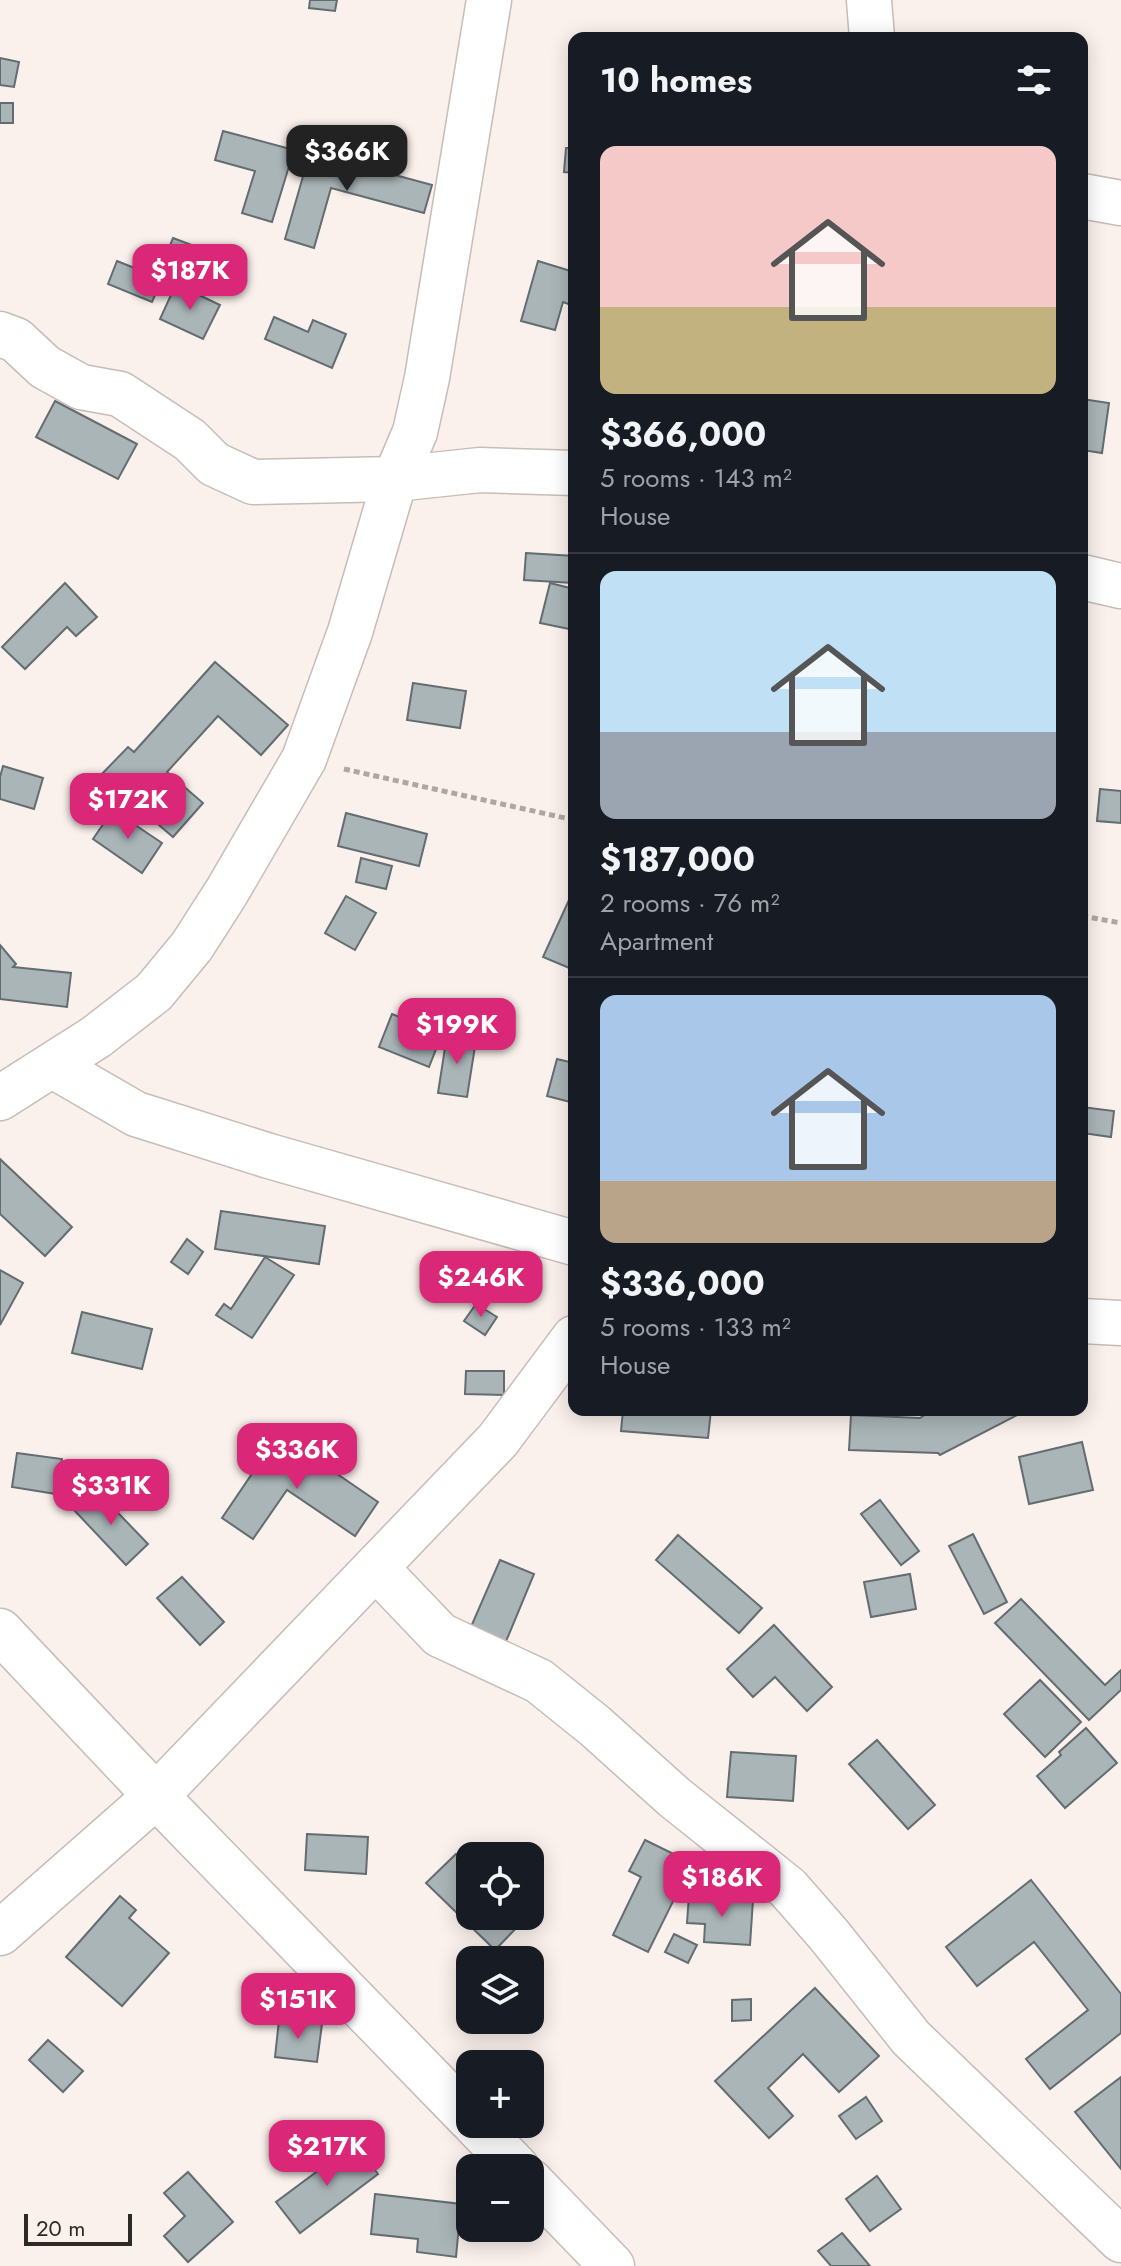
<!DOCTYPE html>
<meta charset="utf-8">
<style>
:root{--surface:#171b24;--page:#20242c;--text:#f1f3f6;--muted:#9ea1a6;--line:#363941;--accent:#db2777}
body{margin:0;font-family:Jost,sans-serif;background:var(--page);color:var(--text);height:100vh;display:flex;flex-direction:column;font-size:30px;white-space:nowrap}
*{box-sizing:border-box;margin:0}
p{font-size:26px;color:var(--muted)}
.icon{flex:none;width:44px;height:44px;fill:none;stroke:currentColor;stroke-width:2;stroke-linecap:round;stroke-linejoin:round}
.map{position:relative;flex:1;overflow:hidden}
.side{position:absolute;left:568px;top:32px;width:520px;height:1384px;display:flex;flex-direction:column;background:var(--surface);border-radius:16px;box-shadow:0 4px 20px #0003}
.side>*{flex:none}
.tools{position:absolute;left:456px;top:1842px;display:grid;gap:16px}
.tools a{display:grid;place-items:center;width:88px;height:88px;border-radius:16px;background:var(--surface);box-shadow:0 4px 20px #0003;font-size:40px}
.scale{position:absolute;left:24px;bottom:20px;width:108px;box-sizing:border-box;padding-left:8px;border:4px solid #2c2927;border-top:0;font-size:22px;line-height:28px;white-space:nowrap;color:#2c2927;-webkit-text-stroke:6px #fbf1ec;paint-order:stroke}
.price{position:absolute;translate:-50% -68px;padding:0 18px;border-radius:16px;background:var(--accent);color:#fff;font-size:26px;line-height:52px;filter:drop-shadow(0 2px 4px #0008)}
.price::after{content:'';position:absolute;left:50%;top:48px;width:24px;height:18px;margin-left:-12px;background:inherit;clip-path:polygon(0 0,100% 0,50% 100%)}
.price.active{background:#222;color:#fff}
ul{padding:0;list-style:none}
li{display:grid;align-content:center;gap:16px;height:424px;padding:0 32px}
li+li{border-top:2px solid var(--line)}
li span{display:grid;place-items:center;height:248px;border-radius:16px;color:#555}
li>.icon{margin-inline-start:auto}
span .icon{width:144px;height:144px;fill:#fffc;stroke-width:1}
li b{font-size:34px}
h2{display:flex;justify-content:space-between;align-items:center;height:96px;padding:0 32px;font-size:34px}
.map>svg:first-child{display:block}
.building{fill:#aab5b8;stroke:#636d70;stroke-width:2}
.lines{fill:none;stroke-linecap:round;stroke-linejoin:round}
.minor-casing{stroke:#c6bcb8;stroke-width:47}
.path{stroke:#ada6a2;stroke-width:5;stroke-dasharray:6 4;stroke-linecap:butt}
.minor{stroke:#fff;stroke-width:44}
</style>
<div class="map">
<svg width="1121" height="2266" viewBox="0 0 1121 2266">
<rect width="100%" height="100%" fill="#fbf1ec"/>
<g class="building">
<path d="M310,0h27l-2,11 -26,-3z"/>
<path d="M0,58l19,4 -5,25 -14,-2z"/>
<rect x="0" y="103" width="13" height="20"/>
<path d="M223,131l71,19 -22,72 -30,-9 13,-42 -40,-11z"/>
<path d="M566,148h8v25l-10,-1z"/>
<path d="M310,152l122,33 -8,28 -93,-25 -17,60 -29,-9z"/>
<path d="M173,238l40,15 -11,27 -40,-15z"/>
<path d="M117,261l45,18 -10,23 -44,-18z"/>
<path d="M538,261l36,11v34l-11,-4 -8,28 -34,-9z"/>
<path d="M176,284l44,21 -17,34 -43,-20z"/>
<path d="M274,317l34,15 5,-12 33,14 -14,34 -67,-29z"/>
<path d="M1082,399l27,4 -7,50 -20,-3z"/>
<path d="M55,401l82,43 -19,35 -82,-42z"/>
<path d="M526,553l48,3 -1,27 -49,-3z"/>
<path d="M65,583l32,34 -21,19 -9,-9 -42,42 -23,-22z"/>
<path d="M550,583l24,6v41l-34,-7z"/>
<path d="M215,662l73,63 -27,30 -43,-39 -51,56 36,31 -30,34 -35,-30 -5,5 -36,-33 31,-32 6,5z"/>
<path d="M413,683l53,8 -6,37 -53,-8z"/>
<path d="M3,766l40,12 -9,31 -34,-10v-22z"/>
<path d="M1100,789l21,2v32l-24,-2z"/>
<path d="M113,810l49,33 -20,30 -49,-34z"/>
<path d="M346,813l81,21 -8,32 -81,-20z"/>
<path d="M361,858l31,8 -6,23 -30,-7z"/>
<path d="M574,889v81l-31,-13z"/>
<path d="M346,896l30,17 -21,37 -30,-17z"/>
<path d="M0,945l16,19 -3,3 58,6 -4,34 -67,-8z"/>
<path d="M392,1014l50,20 -13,33 -50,-20z"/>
<path d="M447,1035l29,5 -9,57 -29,-4z"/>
<path d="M557,1059l17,4v40l-27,-7z"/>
<path d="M1082,1107l32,4 -3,26 -29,-4z"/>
<path d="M0,1159l72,68 -27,29 -45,-42z"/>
<path d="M221,1211l104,15 -6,38 -104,-15z"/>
<path d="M187,1239l16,13 -15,22 -17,-12z"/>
<path d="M265,1257l29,18 -42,63 -36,-23 8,-11 7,5z"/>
<path d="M0,1270l23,13 -23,42z"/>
<path d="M476,1304l21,13 -12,18 -21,-14z"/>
<path d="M82,1312l70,17 -10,40 -70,-16z"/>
<path d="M466,1371h38v24l-39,-1z"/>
<path d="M623,1410h88l-3,28 -87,-7z"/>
<path d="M932,1410h95l-87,45 -2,-2 -89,-3 2,-35 69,3z"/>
<path d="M279,1434l99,68 -23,34 -68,-46 -34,49 -31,-21z"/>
<path d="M1082,1442l11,48 -64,14 -10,-47z"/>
<path d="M17,1453l45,6 -6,35 -44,-7z"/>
<path d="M96,1490l52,54 -22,21 -52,-55z"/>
<path d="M880,1500l39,51 -18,14 -40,-51z"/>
<path d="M973,1534l34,68 -23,12 -35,-68z"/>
<path d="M678,1535l84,73 -23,25 -83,-73z"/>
<path d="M500,1560l34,14 -32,77 -35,-15z"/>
<path d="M910,1574l6,35 -45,8 -7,-35z"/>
<path d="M182,1577l42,45 -24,23 -43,-47z"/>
<path d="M1021,1599l84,86 16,-15v20l-32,30 -94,-97z"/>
<path d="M774,1625l58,62 -25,24 -32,-34 -22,20 -26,-28z"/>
<path d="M1040,1680l41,42 -36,35 -41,-43z"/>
<path d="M1086,1728l31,35 -52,45 -28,-32 24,-21 -2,-3z"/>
<path d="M877,1740l58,65 -27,24 -59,-65z"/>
<path d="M731,1752l65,4 -3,45 -66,-4z"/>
<path d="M307,1834l61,3 -2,37 -61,-4z"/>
<path d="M645,1840l47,23 -44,89 -35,-17 28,-58 -12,-6z"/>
<path d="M456,1854l14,14v48h49l5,4 -29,30 -69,-67z"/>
<path d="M1031,1880l90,114v39l-71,56 -24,-30 62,-49 -54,-68 -57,44 -31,-39z"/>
<path d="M689,1895l64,5 -3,45 -46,-3 1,-18 -18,-1z"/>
<path d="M120,1896l16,14 -7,8 40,35 -47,53 -56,-49z"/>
<path d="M674,1934l23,11 -9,18 -23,-11z"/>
<path d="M815,1988l64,68 -40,36 -36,-38 -35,34 25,28 -24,22 -54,-57z"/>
<path d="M751,1999v21l-19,1v-21z"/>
<path d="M279,2020l43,4 -5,38 -42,-5z"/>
<path d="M48,2040l35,31 -20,21 -34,-32z"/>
<path d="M471,2057l41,2v5h-41z"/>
<path d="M1121,2077v92l-46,-57z"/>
<path d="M866,2097l16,24 -26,18 -17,-23z"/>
<path d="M354,2144l24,30 -78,59 -24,-31z"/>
<path d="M188,2172l45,50 -45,40 -24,-26 21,-20 -21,-23z"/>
<path d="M877,2176l24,33 -31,22 -24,-32z"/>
<path d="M375,2194l86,10 -5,53 -39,-5 1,-13 -47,-5z"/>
<path d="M842,2233l28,33h-39l-13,-15z"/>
</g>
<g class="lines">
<g class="minor-casing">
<g id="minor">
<path d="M869,0l3,38"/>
<path d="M1082,196l39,7"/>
<path d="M0,334l16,6 29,27 36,20 39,7 70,46 24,24 39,18 142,-3 85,-9 94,3"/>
<path d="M1082,577l39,9"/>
<path d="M53,1066l83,48 133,42 305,87"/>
<path d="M0,1098l96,-61 58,-45 38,-46 34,-53 78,-134 46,-127 45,-153 20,-47 12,-54 62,-378"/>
<path d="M1082,1321l39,2"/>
<path d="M376,1568l64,67 99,46 56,45 79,71 114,91 41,47 82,103 210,202"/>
<path d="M0,1631l156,165 314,323"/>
<path d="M0,1933l156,-137 342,-356 76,-102"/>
<path d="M475,2124l42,44"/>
<path d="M530,2181l82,85"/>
</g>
</g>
<g class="path">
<path d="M344,769l230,51"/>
<path d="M1082,916l39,7"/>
</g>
<use href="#minor" class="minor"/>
</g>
</svg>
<div class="tools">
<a><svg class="icon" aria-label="locate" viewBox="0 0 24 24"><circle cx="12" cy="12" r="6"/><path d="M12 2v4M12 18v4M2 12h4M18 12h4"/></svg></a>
<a><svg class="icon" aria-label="layers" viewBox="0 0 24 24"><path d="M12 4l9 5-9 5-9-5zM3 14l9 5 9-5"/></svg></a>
<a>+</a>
<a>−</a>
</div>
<div class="scale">20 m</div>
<b class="price active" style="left:347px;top:193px">$366K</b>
<b class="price" style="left:190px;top:312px">$187K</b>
<b class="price" style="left:128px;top:841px">$172K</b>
<b class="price" style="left:457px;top:1066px">$199K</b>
<b class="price" style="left:481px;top:1319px">$246K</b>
<b class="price" style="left:297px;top:1491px">$336K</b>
<b class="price" style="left:111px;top:1527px">$331K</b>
<b class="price" style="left:722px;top:1919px">$186K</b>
<b class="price" style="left:298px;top:2041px">$151K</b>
<b class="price" style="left:327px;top:2188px">$217K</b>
<section class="side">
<h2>10 homes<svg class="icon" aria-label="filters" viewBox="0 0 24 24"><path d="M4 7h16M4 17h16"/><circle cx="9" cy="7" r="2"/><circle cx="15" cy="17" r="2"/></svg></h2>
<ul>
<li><span style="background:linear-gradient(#f6c9c9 65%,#c2b280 0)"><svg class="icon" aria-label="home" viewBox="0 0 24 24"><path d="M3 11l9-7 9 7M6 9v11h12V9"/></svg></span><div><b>$366,000</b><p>5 rooms · 143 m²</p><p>House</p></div></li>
<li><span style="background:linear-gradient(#bfe0f5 65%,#9aa5b1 0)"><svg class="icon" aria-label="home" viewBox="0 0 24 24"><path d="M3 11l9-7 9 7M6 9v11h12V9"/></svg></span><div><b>$187,000</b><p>2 rooms · 76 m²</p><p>Apartment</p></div></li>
<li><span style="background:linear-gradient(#a9c7e8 75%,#b9a48a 0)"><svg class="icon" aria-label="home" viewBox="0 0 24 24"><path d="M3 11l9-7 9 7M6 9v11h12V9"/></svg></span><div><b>$336,000</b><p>5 rooms · 133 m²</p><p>House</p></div></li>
</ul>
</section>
</div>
